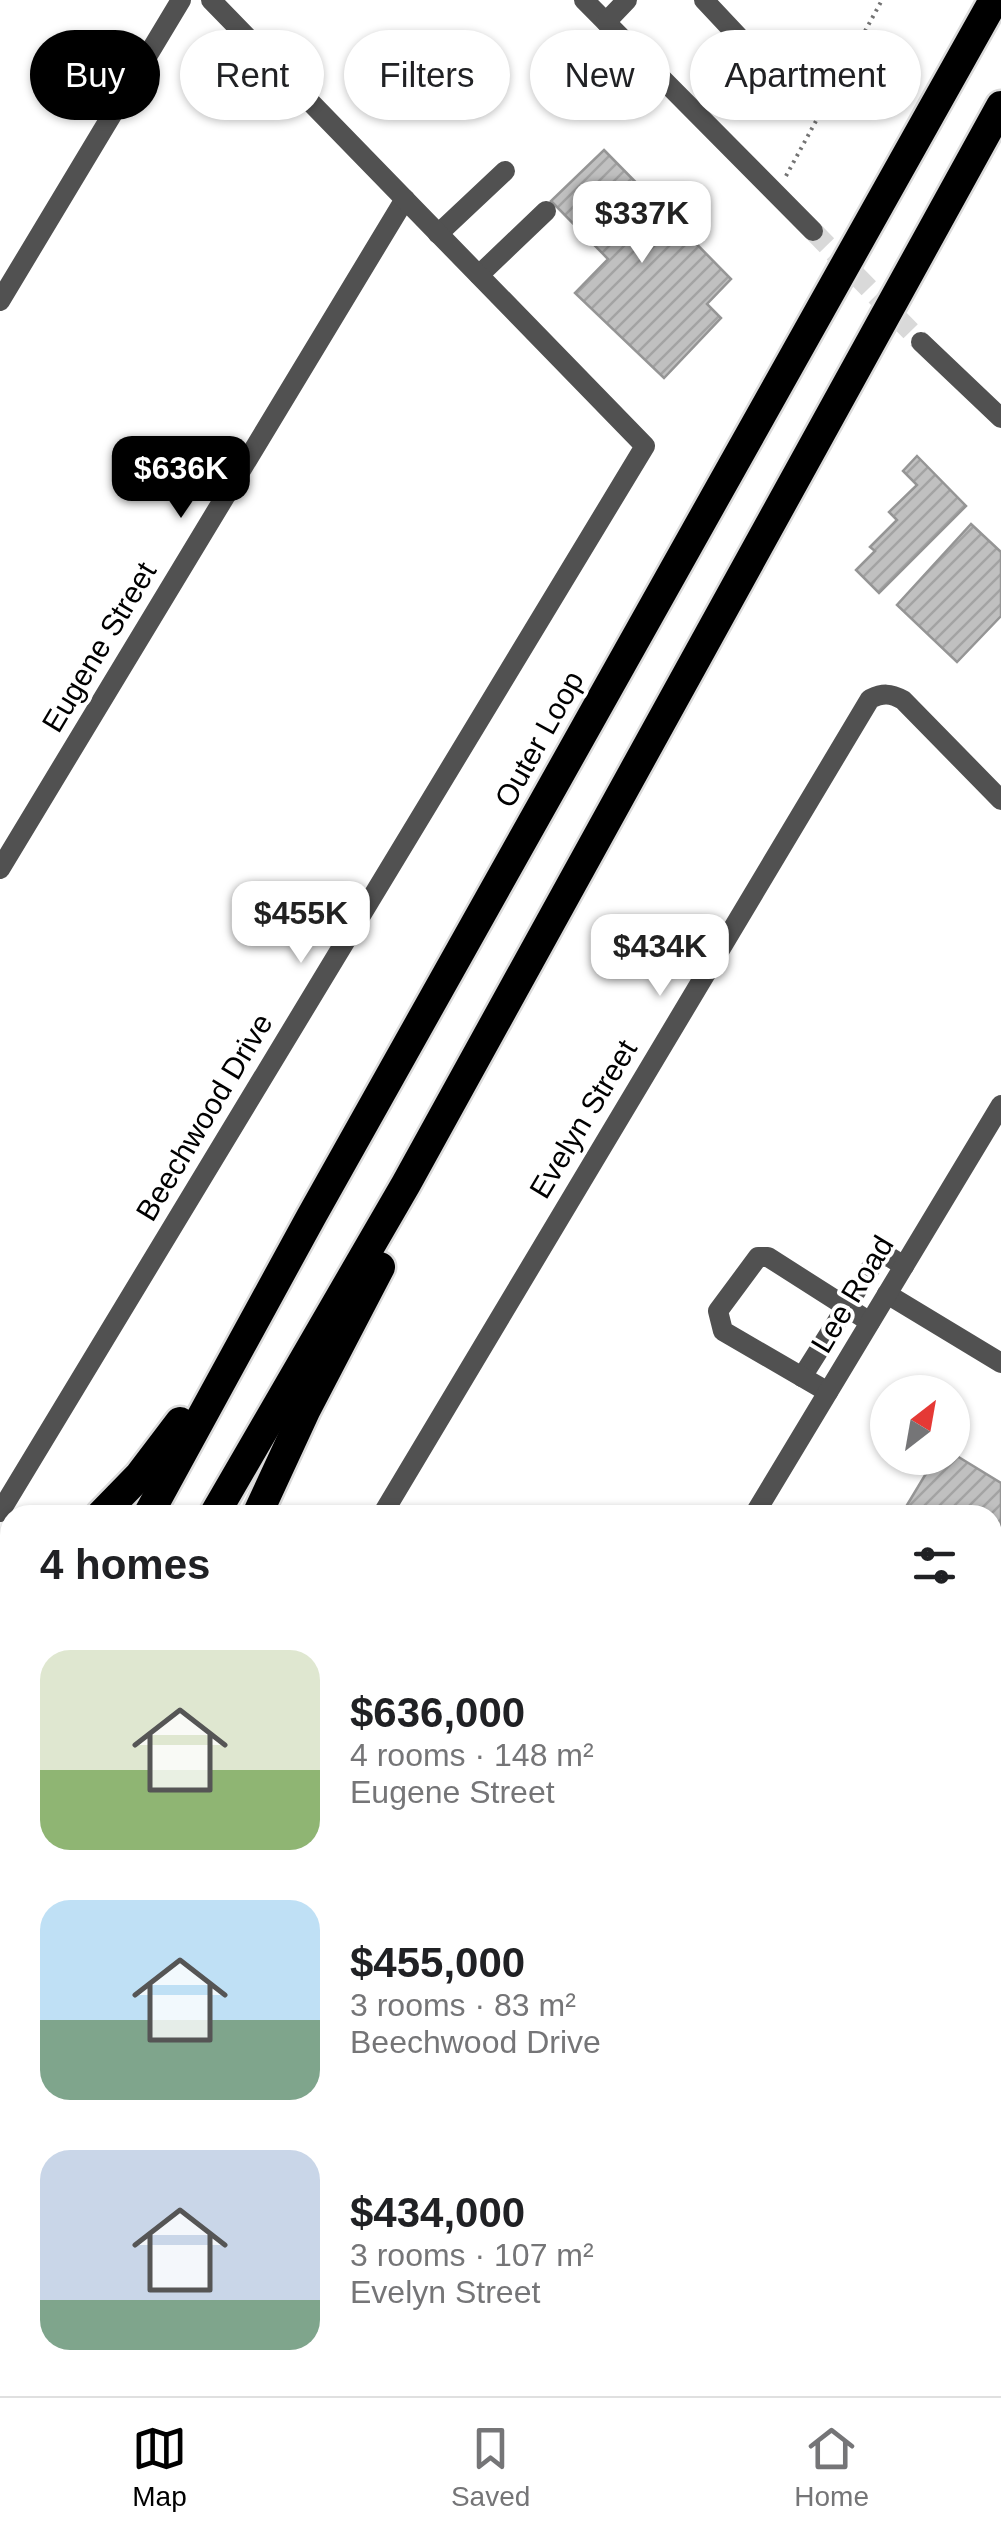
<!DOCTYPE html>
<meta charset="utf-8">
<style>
:root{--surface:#fff;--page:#f2f2f2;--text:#202124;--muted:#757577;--line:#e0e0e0;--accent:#000}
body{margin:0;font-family:Helvetica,sans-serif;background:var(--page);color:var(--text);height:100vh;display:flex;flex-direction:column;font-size:38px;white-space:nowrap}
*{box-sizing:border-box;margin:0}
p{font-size:32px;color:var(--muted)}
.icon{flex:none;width:55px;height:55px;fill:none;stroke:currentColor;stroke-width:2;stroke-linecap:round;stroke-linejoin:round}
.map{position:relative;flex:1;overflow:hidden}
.details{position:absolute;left:0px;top:1505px;width:1002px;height:892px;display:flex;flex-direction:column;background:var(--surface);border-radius:30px 30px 0 0;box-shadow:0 2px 8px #0004}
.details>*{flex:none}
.hud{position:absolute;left:30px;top:30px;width:942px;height:90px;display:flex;gap:20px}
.needle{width:65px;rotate:31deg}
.buttons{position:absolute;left:870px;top:1375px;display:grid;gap:20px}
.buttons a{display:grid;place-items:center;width:100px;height:100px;border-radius:50%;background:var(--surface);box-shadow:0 2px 8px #0004;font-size:50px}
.price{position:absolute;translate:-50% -85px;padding:0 22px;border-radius:20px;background:#fff;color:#222;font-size:32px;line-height:65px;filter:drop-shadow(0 2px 5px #0008)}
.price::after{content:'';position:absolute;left:50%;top:60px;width:30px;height:22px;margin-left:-15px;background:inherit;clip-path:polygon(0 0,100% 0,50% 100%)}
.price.selected{background:var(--accent);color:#fff}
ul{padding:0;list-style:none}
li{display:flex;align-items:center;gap:30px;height:250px;padding:0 40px}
li span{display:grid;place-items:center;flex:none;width:280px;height:200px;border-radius:30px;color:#555}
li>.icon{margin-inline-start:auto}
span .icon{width:120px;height:120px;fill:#fffc;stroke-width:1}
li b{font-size:42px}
h2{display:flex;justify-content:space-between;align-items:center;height:120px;padding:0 40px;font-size:42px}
.pill{padding:0 35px;border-radius:45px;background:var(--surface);box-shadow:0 2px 8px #0004;font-size:35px;line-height:90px}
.pill.selected{background:var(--accent);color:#fff}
.tabs{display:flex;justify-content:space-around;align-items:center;height:140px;border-top:2px solid var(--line);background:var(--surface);font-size:28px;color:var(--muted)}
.tabs a{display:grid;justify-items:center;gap:5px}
.tabs .selected{color:var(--accent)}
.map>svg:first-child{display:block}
.building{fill:url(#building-hatch);stroke:#959595;stroke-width:2.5}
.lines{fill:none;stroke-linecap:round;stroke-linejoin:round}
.minor-tunnel{stroke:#d9d9d9;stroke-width:20;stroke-dasharray:20 10;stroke-linecap:butt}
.major-casing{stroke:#dbdbdb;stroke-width:30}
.highway-casing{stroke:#dbdbdb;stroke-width:35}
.path{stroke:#737373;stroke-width:4;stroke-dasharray:2.5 5;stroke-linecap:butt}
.minor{stroke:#515151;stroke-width:20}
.major{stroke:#000;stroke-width:25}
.highway{stroke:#000;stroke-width:30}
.labels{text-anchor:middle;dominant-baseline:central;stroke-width:8;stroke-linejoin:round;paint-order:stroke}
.street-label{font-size:30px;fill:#000;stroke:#fff}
</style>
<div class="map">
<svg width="1001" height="2396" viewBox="0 0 1001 2396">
<defs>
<pattern id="building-hatch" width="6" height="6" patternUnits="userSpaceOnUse" patternTransform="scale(2.5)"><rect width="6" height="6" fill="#c0c0c0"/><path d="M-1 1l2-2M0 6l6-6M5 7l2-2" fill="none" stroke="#a3a3a3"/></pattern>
</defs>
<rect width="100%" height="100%" fill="#fff"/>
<g class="building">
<path d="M604,150l127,129 -24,25 14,14 -57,60 -89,-85 33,-34 -57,-58z"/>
<path d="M917,456l49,50 -87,87 -23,-23 19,-19 -5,-4 27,-27 -8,-8 28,-27 -14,-14z"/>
<path d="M971,524l30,28v64l-44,46 -60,-57z"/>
<path d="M952,1453l49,30v100l-9,-5v-63h-91l32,-53 -8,-4h27z"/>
<path d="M1001,2217v179h-32l-14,-8h37v-157z"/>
<path d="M621,2388h60l4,8h-69z"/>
</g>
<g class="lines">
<path class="minor-tunnel" d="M813,231l108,111"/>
<g class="major-casing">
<g id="major">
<path d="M0,2151l10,6"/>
<path d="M398,2388l15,8"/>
</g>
</g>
<g class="highway-casing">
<g id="highway">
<path d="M101,1515l38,-39 41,-54"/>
<path d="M148,1515l163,-298 683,-1217"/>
<path d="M214,1515l192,-331 595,-1078"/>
<path d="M257,1515l49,-106 74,-142"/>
<path d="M0,1581l10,-4"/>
<path d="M0,1785l10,-18"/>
<path d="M0,1901l10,-18"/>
<path d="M0,1999l10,-17"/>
<path d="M201,2396l6,-8"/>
<path d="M227,2396l5,-8"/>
</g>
</g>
<path class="path" d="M786,176l96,-176"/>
<g class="minor">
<path d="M584,0l229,231"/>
<path d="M704,0l61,65"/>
<path d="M606,22l21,-22"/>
<path d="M438,234l67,-63"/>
<path d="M479,275l67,-64"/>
<path d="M0,301l181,-301"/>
<path d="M921,342l80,76"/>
<path d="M0,869l405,-670"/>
<path d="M887,1294l114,69"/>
<path d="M802,1377l75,-119 11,-2 16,10"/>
<path d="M828,1392l-105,-61 -5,-20 40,-54h10l102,65"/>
<path d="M0,1512l645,-1066 -434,-446"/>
<path d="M382,1515l488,-816c13,-6 20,-6 33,1l98,100"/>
<path d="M754,1515l247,-410"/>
<path d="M746,2388l4,8"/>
<path d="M598,2396l5,-8"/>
<path d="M866,2396l5,-8"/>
</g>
<use href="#major" class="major"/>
<use href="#highway" class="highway"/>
</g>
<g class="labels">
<g class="street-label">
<text transform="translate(99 647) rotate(-59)">Eugene Street</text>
<text transform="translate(539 739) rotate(-61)">Outer Loop</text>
<text transform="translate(204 1117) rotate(-59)">Beechwood Drive</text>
<text transform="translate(583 1119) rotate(-59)">Evelyn Street</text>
<text transform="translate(852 1294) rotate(-59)">Lee Road</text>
</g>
</g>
</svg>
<div class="buttons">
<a><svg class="needle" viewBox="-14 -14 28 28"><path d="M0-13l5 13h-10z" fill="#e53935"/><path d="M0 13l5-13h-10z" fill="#757577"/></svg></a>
</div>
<b class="price" style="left:642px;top:266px">$337K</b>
<b class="price selected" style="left:181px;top:521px">$636K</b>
<b class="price" style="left:301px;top:966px">$455K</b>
<b class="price" style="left:660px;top:999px">$434K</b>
<div class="hud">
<a class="pill selected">Buy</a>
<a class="pill">Rent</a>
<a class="pill">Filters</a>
<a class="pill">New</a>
<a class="pill">Apartment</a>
</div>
<section class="details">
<h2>4 homes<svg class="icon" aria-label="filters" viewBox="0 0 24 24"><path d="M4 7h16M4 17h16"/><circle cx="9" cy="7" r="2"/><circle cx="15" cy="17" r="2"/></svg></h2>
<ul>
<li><span style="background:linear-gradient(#dfe7d0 60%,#8fb573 0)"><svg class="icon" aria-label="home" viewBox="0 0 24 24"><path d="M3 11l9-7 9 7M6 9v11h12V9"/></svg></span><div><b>$636,000</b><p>4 rooms · 148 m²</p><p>Eugene Street</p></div></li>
<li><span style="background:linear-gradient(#bfe0f5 60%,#7fa58c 0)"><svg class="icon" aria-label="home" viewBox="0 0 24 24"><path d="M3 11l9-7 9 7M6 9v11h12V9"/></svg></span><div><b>$455,000</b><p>3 rooms · 83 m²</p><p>Beechwood Drive</p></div></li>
<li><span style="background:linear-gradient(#c9d6e8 75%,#7fa58c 0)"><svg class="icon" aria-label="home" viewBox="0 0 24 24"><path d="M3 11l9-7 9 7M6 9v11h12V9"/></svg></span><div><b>$434,000</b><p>3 rooms · 107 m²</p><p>Evelyn Street</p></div></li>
</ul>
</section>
</div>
<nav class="tabs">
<a class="selected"><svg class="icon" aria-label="map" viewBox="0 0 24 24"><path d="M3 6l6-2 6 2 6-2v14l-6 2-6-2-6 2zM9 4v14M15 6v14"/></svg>Map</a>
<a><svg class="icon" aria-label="saved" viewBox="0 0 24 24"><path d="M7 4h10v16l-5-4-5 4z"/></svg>Saved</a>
<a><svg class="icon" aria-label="home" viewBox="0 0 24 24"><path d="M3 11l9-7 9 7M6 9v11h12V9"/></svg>Home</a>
</nav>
